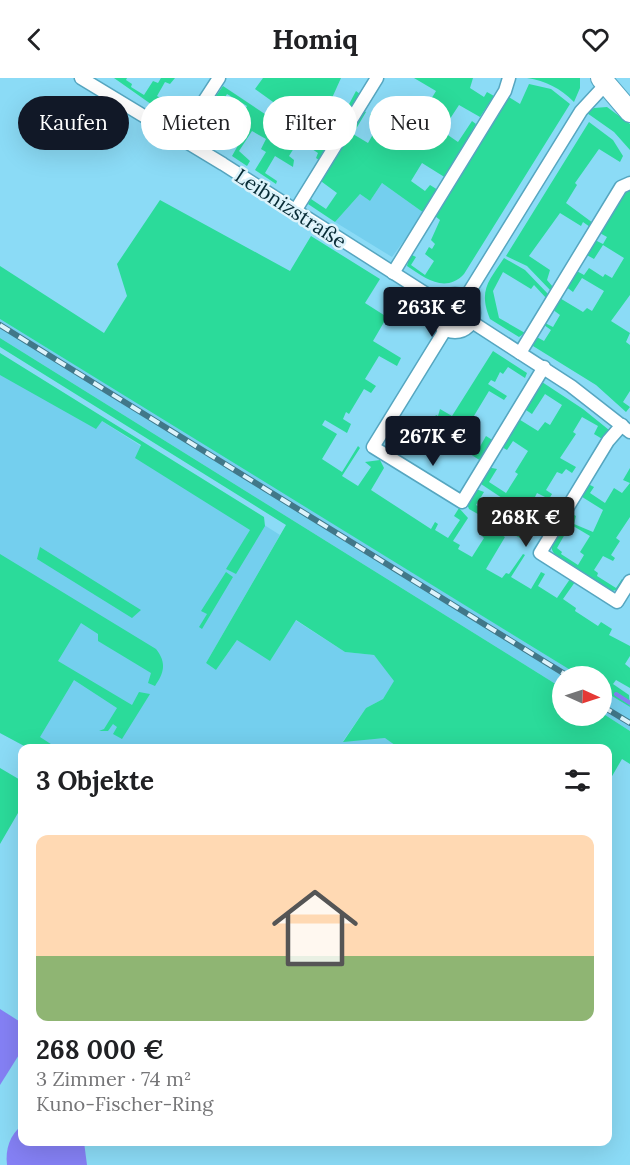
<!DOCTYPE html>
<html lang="de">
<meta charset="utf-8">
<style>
:root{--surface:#fff;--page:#f2f2f2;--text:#202124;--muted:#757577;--line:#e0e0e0;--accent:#111827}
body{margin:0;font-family:Lora,serif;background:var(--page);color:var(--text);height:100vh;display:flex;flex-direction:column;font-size:22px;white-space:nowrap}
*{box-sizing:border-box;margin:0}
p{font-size:20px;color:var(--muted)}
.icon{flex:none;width:33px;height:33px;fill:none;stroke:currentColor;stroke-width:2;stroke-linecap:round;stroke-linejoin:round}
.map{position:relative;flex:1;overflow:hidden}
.side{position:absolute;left:18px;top:666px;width:594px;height:402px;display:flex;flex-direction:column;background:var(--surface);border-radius:12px;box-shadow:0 6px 24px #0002}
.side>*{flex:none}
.banner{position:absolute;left:18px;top:18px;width:594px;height:54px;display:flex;gap:12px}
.needle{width:39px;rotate:93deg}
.tools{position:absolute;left:552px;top:588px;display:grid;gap:12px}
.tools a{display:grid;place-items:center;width:60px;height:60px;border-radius:50%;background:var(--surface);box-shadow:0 6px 24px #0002;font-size:30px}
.price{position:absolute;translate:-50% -51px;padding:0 14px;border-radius:6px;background:var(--accent);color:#fff;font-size:20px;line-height:39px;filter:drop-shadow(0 2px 3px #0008)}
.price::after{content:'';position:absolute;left:50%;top:36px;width:18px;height:14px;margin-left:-9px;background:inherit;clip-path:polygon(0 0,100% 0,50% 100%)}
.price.selected{background:#222;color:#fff}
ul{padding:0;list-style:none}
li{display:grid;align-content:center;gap:12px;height:318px;padding:0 18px}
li+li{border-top:2px solid var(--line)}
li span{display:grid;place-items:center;height:186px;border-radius:12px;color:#555}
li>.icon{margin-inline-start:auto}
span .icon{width:108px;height:108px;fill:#fffc;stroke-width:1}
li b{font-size:26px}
h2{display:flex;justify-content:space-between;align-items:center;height:72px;padding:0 18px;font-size:26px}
.pill{padding:0 21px;border-radius:27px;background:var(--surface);box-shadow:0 6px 24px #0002;font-size:21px;line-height:54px}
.pill.selected{background:var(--accent);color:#fff}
header{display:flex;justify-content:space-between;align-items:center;height:78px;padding:0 18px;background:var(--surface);font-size:27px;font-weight:700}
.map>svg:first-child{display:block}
.built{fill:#74cfee}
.green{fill:#2bdb9a}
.water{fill:#8581f5}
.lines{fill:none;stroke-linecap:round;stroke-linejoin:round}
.stream{stroke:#8581f5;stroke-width:4}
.minor-casing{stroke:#56a6c0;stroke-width:15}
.primary-casing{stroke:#56a6c0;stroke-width:22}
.minor{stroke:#fff;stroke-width:12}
.primary{stroke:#fff;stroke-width:20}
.rail-casing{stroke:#417889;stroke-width:6}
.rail{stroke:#dcf3fb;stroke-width:4;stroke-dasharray:11;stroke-linecap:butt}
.labels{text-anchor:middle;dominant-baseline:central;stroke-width:5;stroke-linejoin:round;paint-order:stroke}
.street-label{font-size:20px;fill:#072b35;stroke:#dcf3fb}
</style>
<header><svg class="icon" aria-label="back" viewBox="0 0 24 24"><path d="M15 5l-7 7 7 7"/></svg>Homiq<svg class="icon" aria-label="heart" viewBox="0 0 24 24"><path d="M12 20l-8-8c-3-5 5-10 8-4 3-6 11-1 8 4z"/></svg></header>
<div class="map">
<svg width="630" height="1087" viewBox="0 0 630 1087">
<rect width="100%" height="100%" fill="#8bdbf6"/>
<g class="built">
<path d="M382,105l42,30 -32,44 -57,-35 25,-28 10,7z"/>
<path d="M0,241l185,113 395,244h-18v12l-562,-350z"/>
<path d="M0,278l280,179 -74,128 10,7 21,-30 58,-20 50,32 29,3 21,26 -12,18 -17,9 -23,33 43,-3 13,10h-371l-28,-15z"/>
<path d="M602,612l28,17v24l-28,-18z"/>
</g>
<g class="green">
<path d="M114,0h13l-1,2 6,4 -1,3 13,8 9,-14 5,2 3,-5h14l-5,6 -5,-2 -8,14 8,5 -3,6 14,9 12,-3 -7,8h-6z"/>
<path d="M263,0h78l-9,20 15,10 9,-17 4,3 -12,20 -15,-9 -3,5 -10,-6 -10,17 20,12 11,-17 3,2 -25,42 -3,-2 2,-5 -21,-14 -5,3 2,6 -5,8 5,4 -1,7 -18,-11 -10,17 12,8 -1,3 -21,-14 11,-18 -5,-3 5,-10 -14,-8 -13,20 11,10 -3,5 -15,-10 13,-23 -7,-4 -2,3 -17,-10 -7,11 4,3 -2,4 7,4 -2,3 -21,-12 -3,-6 12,-19 28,17 12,-21 -20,-12 -4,7 -7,-5 7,-10 60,40 4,-14 -32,-23z"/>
<path d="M414,0h59l-3,10 14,9 3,-5 7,4 -14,21 -21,-12 -17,26 16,11 14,-21 4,3 -30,54 -24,-15 -11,18 14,10 5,-6 8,5 -14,23 -42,-30 -12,18 -10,-7 -25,28 -27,-18 3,-5 15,10 11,-16 -19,-14 44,-69 4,2 -13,22 15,9 12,-21 -10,-7 6,-9 14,9 -2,4 5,4 -8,14 14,7 8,-13 -5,-3 8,-14 9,5 17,-28z"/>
<path d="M527,0h53v10l-6,14c-14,-14 -28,-21 -47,-24z"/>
<path d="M529,6l22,5 19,15 -106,170c-19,20 -39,4 -57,-8l3,-12 6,3 -5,8 14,10 9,-14 -9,-7 4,-7 3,2 3,-5 -4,-4 9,-20 -5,-4 72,-120 13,8z"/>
<path d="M607,29l23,17v26l-16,-18 -27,-19 7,-5z"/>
<path d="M589,44l24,18 10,16 -3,6 -21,-13 -24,34 2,2 -11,18 27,20 -3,4 -7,-5 -2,4 -21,-13 -31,43 21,14 -3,10 6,7 -2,4 -24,-25 -21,-10z"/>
<path d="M630,112v105l-19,26 19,12 -4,9 4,3v46l-7,11 7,5 -4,5 -30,-27 -63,-39 2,-10 9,5 7,-11 -7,-5 1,-2 8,4 7,-12 -8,-6 6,-12 25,15 4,-4 5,3 12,-20 -22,-13 -9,14 -8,-6 10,-16 9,5 5,-7 14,9 2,-3 7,4 12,-20 -21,-13 -9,14 -9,-5 8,-15 10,5 4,-7 -9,-5 27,-40z"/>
<path d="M160,122l130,71 21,-35 69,43 -15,24 22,14 -14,24 28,17 -4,8 -18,-10 -14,23 11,7 -5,7 -7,-4 -15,25 -3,-2 -3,7 8,5 -4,9 -22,-13 -3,5 15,9 -15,25 20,13 16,-26 2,2 -18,28 16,10 13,-19 -6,-5 15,-2 4,8 -13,22 60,39 4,-7 3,2 -3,6 13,8 12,-18 -6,-4 5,-8 9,10 -15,23 7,4 -2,4 14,8 12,-19 -3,-3 5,-9 19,11 -19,32 16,9 4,-5 3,1 14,-20 2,1 -14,22 20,12 10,-17 4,2 -7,12 19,12 13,-19 5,3 -12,17 13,9 -1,3 23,15 3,-4 11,7 -3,6 21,11v10l-5,8 5,4v20l-14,-8 -3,4 16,11 1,12 -28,-17v-14h-22l-580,-357v-53l104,67 23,-37 -10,-32z"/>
<path d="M504,180l21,12 24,25 -2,4 -13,-14 -3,4 -28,-17 -10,19 6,27 26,15 -6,4 -29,-18c-12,-29 -1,-38 14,-61z"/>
<circle cx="456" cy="235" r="12"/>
<path d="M0,260l562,350v28h40v-3l28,18v33l-8,-5 -14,24v-35h-209l-14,-10 -42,4 23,-34 17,-9 11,-18 -20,-26 -29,-3 -49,-32 -26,41 -33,-21 -21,30 -10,-7 80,-138 -286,-178z"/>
<path d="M493,273l34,22 -2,5 -17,-11 -5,7 -3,-2 -5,10 -4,-2 -3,4 19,12 -3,4 -15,-9 -29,48 18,11 8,-14 8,5 -13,20 -53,-34 8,-12 2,1 2,-7 12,7z"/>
<path d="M0,275l264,164 1,9 -29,48 -10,-5 24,-39 -115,-72 6,-13 -39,-24 -6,8 -96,-54z"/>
<path d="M542,304l41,27 26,21 -5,10 -10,-6 4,-8 -16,-9 -9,15 3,2 -16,24 16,9 -4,6 -6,-4 -4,5 -5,-2 -11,18 6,4 -3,5 -12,-6 -10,20 6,4 -3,5 -11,-6 -8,14 16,12 -58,-33 -2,-5 9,-15 8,3 -8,13 16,10 10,-17 -24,-16 9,-15 10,2 -8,13 17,11 12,-19 -3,-2 13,-21 -15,-10 -6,9 -7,-4 17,-28 21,13 7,-9 5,3 12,-20 -17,-11 -13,20 -9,-6z"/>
<path d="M630,390v49l-14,21 4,3 -9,14 4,3 -2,3 -10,-5 -9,14 4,3 -1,3 19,12 6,-9 4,3 -5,7 -9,2 -56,-35c-9,-9 -2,-16 3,-26l6,4 -8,14 5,4 -1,2 17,11 6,-10 -4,-3 10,-16 -27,-16 6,-8 7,4 -2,8 19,8 10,-22 -24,-15 7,-12 8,4 -4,6 15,10 9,-15 8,5 8,-10 -7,-3z"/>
<path d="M40,469l101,63 -9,8 -95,-59z"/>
<path d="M0,476l156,95c11,14 8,24 -1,37l-7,-3 3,-10 -53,-32v-7l-17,-11 -23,38 74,44 7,-13 11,2 -28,45 -9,-5 4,-7 -4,-3 -5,7h-9l5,-2 13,-21 -43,-28 -34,57 17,11h-29l-28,-15z"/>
<path d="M226,494l7,5 -31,52 -3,-2 8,-13 -6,-3z"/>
<path d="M0,690l22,13v34l-4,-2 -18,31z"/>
</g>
<g class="water">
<path d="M0,931l22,14v27l-22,35z"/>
<path d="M22,1047v17h62l3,23h-80c-2,-16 3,-30 15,-40z"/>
</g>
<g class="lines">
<path class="stream" d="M616,616l14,9"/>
<g class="minor-casing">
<g id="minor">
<path d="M81,0l142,86 216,138"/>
<path d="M180,60l39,-60"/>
<path d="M295,133l82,-133"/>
<path d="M393,195l112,-182 4,-13"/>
<circle cx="455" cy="235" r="19"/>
<path d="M466,219l115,-186 25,-27"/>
<path d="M472,244l99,64 59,46"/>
<path d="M445,252l-72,117 89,55 82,-135"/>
<path d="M520,275l101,-166 9,-4"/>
<path d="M622,347l-14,16 -68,112 77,49 13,-21"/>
</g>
</g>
<g class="primary-casing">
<path id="primary" d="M601,0l29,34"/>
</g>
<use href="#minor" class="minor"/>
<use href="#primary" class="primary"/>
<g class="rail-casing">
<g id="rail">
<path d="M0,247l568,351"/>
<path d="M602,628l28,17"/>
</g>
</g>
<use href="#rail" class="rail"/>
</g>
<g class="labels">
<g class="street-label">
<text transform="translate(291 130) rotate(33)">Leibnizstraße</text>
</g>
</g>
</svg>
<div class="tools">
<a><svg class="needle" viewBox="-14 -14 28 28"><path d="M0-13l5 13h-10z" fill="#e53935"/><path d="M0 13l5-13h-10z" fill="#757577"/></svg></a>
</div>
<b class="price" style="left:432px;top:260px">263K €</b>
<b class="price" style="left:433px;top:389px">267K €</b>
<b class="price selected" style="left:526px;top:470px">268K €</b>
<div class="banner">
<a class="pill selected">Kaufen</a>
<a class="pill">Mieten</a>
<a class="pill">Filter</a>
<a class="pill">Neu</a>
</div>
<section class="side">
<h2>3 Objekte<svg class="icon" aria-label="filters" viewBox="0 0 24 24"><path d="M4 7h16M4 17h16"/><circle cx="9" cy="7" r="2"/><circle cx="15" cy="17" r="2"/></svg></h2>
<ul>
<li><span style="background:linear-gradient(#ffd9b3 65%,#8fb573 0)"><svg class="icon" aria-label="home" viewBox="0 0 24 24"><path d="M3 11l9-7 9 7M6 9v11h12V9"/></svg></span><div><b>268 000 €</b><p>3 Zimmer · 74 m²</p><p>Kuno-Fischer-Ring</p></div></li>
</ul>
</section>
</div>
